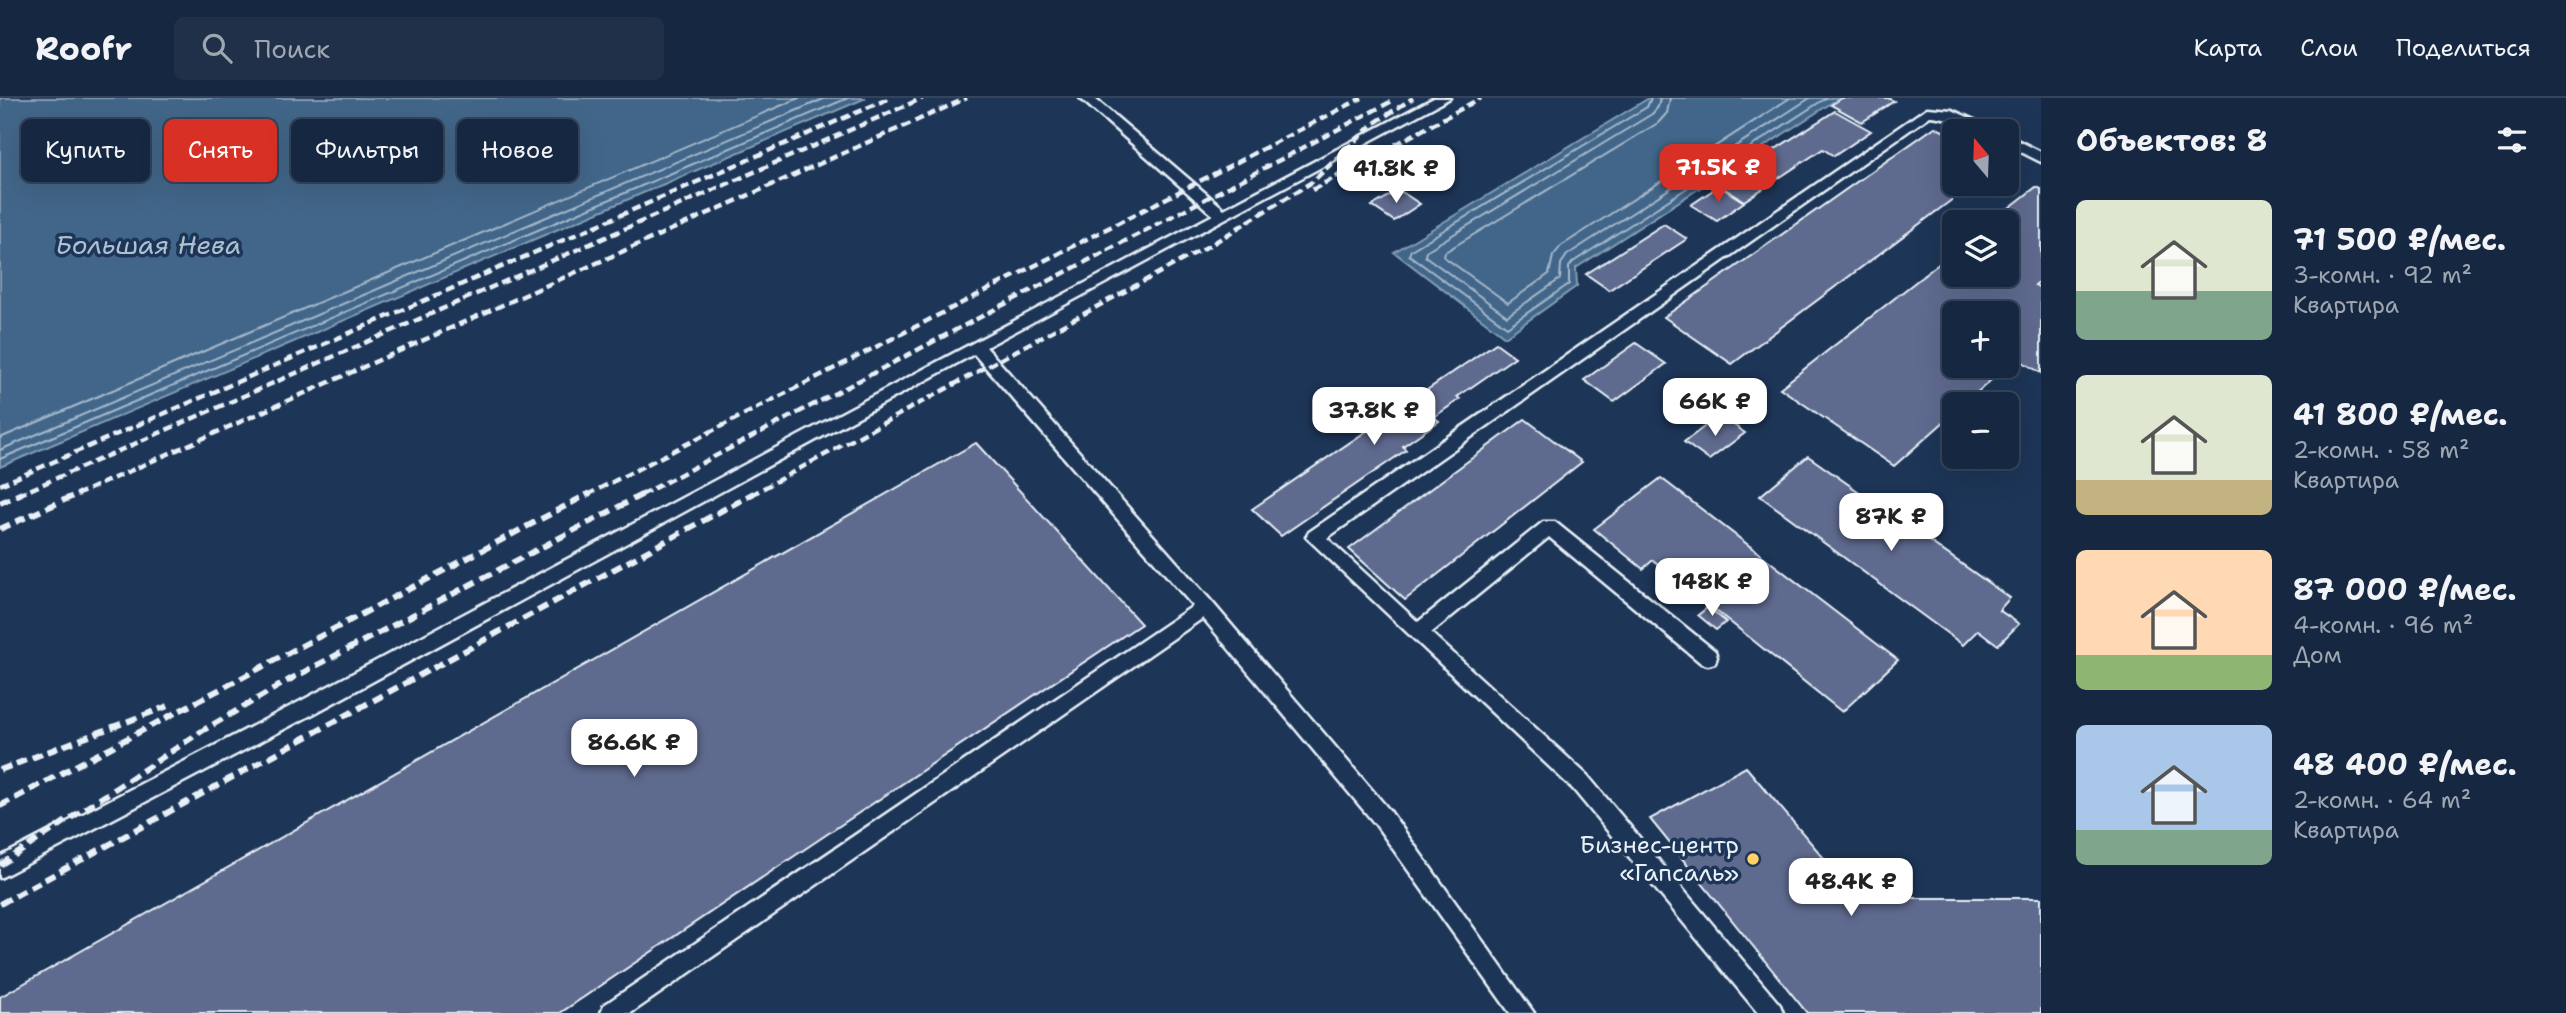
<!DOCTYPE html>
<html lang="ru">
<meta charset="utf-8">
<style>
:root{--surface:#162841;--page:#1f3048;--text:#f1f3f6;--muted:#9ea6b1;--line:#35445a;--accent:#d93025}
body{margin:0;font-family:"Shantell Sans",sans-serif;background:var(--page);color:var(--text);height:100vh;display:flex;flex-direction:column;font-size:26px;white-space:nowrap}
*{box-sizing:border-box;margin:0}
p{font-size:23px;color:var(--muted)}
.icon{flex:none;width:38px;height:38px;fill:none;stroke:currentColor;stroke-width:2;stroke-linecap:round;stroke-linejoin:round}
.map{position:relative;flex:1;overflow:hidden}
.drawer{display:flex;flex-direction:column;background:var(--surface);width:525px}
.drawer>*{flex:none}
.banner{position:absolute;left:21px;top:21px;width:665px;height:63px;display:flex;gap:14px}
.needle{width:46px;rotate:341deg}
.controls{position:absolute;left:1942px;top:21px;display:grid;gap:14px}
.controls a{display:grid;place-items:center;width:77px;height:77px;border-radius:10px;background:var(--surface);box-shadow:0 7px 28px #0002,0 0 0 2px var(--line);font-size:35px}
.price{position:absolute;translate:-50% -60px;padding:0 16px;border-radius:14px;background:#fff;color:#222;font-size:23px;line-height:46px;filter:drop-shadow(0 2px 4px #0008)}
.price::after{content:'';position:absolute;left:50%;top:42px;width:21px;height:16px;margin-left:-10px;background:inherit;clip-path:polygon(0 0,100% 0,50% 100%)}
.price.on{background:var(--accent);color:#fff}
ul{padding:0;list-style:none}
li{display:flex;align-items:center;gap:21px;height:175px;padding:0 35px}
li span{display:grid;place-items:center;flex:none;width:196px;height:140px;border-radius:10px;color:#555}
li>.icon{margin-inline-start:auto}
span .icon{width:84px;height:84px;fill:#fffc;stroke-width:1}
li b{font-size:30px}
h2{display:flex;justify-content:space-between;align-items:center;height:84px;padding:0 35px;font-size:30px}
.chip{padding:0 24px;border-radius:10px;background:var(--surface);box-shadow:0 7px 28px #0002,0 0 0 2px var(--line);font-size:24px;line-height:63px}
.chip.on{background:var(--accent);color:#fff}
header{display:flex;align-items:center;gap:42px;box-sizing:border-box;height:98px;padding:0 35px;background:var(--surface);border-bottom:2px solid var(--line)}
header strong{font-size:33px}
nav{display:flex;gap:38px;margin-inline-start:auto;font-size:24px}
.search{width:490px;height:63px;background:var(--page);display:flex;align-items:center;gap:18px;box-sizing:border-box;padding:0 24px;border-radius:10px;color:var(--muted);font-size:26px}
main{display:flex;flex:1;min-height:0}
.map>svg:first-child{display:block}
.water{fill:#436689;stroke:#859eb5;stroke-width:2}
.lines{fill:none;stroke-linecap:round;stroke-linejoin:round}
.shore{stroke:#a6b9cc;stroke-width:2}
.building{fill:#5e6b8f;stroke:#e8f1f8;stroke-width:2;fill-rule:evenodd}
.lane-casing{stroke:#e8f1f8;stroke-width:5}
.lane{fill:#1d3557;fill-rule:evenodd}
.rail-far1{stroke:#e8f1f8;stroke-width:4.5;stroke-dasharray:9 4.5;stroke-linecap:butt}
.rail{stroke:#e8f1f8;stroke-width:6;stroke-dasharray:11 6;stroke-linecap:butt}
.poi-dot{fill:#ffd166;stroke:#1d3557;stroke-width:2.5}
.labels{text-anchor:middle;dominant-baseline:central;stroke-width:7;stroke-linejoin:round;paint-order:stroke}
.poi-label{font-size:24px;fill:#e8f1f8;stroke:#1d3557;text-anchor:end}
.water-label{font-size:26px;font-style:italic;fill:#aec0d1;stroke:#1d3557}
</style>
<header>
<strong>Roofr</strong>
<div class="search"><svg class="icon" aria-label="search" viewBox="0 0 24 24"><circle cx="10" cy="10" r="6"/><path d="M15 15l6 6"/></svg>Поиск</div>
<nav><a>Карта</a><a>Слои</a><a>Поделиться</a></nav>
</header>
<main>
<div class="map">
<svg width="2041" height="915" viewBox="0 0 2041 915">
<rect width="100%" height="100%" fill="#1d3557"/>
<filter id="ink" filterUnits="userSpaceOnUse"><feTurbulence type="fractalNoise" baseFrequency=".0143" numOctaves="2"/><feDisplacementMap in="SourceGraphic" scale="14" xChannelSelector="R" yChannelSelector="G"/><feConvolveMatrix kernelMatrix="1 2 1 2 8 2 1 2 1" color-interpolation-filters="sRGB"/></filter>
<g filter="url(#ink)">
<g class="water">
<path d="M0,0h866l-866,369z"/>
<path d="M1649,0h190l-263,170 1,18 -72,51 -111,-85z"/>
</g>
<g class="lines">
<g class="shore">
<path d="M1651,0l-4,9 -236,143 -2,5 98,72 62,-43v-17l4,-5 253,-164"/>
<path d="M1660,0l-2,9 -6,7 -226,137 -1,5 82,60 53,-37 1,-15 6,-9 243,-157"/>
<path d="M1670,0l-3,15 -9,10 -213,129 -1,5 64,46 41,-29 4,-18 8,-10 229,-148"/>
<path d="M0,340l799,-340"/>
<path d="M0,352l826,-352"/>
<path d="M0,361l848,-361"/>
</g>
</g>
<g class="building">
<path d="M1842,0h46l6,3 -32,21 -31,-17z"/>
<path d="M1835,13l36,20 -37,25 -11,-7 -79,52 -25,-16z"/>
<path d="M1935,29l20,10v47h18l-241,180 -68,-47z"/>
<path d="M1719,88l25,16 -27,19 -26,-16z"/>
<path d="M2036,89l5,2v91l-6,5 6,3v85l-25,-15 -52,46h-9v8l-61,54 -114,-78 175,-137v24h52v-53h-16zM1955,215h52v53h-52z"/>
<path d="M1399,92l21,14 -26,17 -22,-15z"/>
<path d="M1664,126l23,15 -78,51 -23,-16z"/>
<path d="M1496,245l19,14 -58,40 3,2 -26,18 5,4 -36,25 3,4 -125,86 -29,-27z"/>
<path d="M1636,245l30,21 -52,38 -30,-22z"/>
<path d="M1720,317l25,18 -36,27 -25,-18z"/>
<path d="M1525,321l57,43 -177,138 -56,-51z"/>
<path d="M976,345l165,181 -581,389h-560v-16z"/>
<path d="M1808,358l202,142 -11,12 20,14 -21,21 -20,-15 -15,15 -203,-149z"/>
<path d="M1661,380l237,182 -56,52 -189,-152 -10,9 -49,-40z"/>
<path d="M1708,509l18,15 -10,8 -18,-15z"/>
<path d="M1746,669l112,131h183v115h-234l-157,-194z"/>
</g>
<g class="lines">
<g class="lane-casing">
<g id="lane">
<path d="M1080,0h14l130,111 210,-111h16l-464,249 225,254 179,210 144,202h-24l-134,-188 -173,-207 -572,395h-30l3,-8 589,-399 -219,-252 -661,360 -313,164v-21l299,-155 914,-487z"/>
<path d="M1927,10l25,2 47,21c-25,1 -45,-14 -69,-15l-603,422 91,84 125,-100h12l160,129 2,6 -2,6 -7,2 -7,-2 -152,-126 -118,96 156,142 193,230 3,8h-25l-185,-224 -267,-252 3,-5z"/>
<path d="M2007,37l34,17v10l-34,-17z"/>
</g>
</g>
<use href="#lane" class="lane"/>
<g class="rail-far1">
<path d="M1312,92l169,-92"/>
<path d="M0,387l890,-387"/>
<path d="M18,397l905,-397"/>
<path d="M76,397l891,-397"/>
<path d="M587,397l775,-397"/>
<path d="M641,397l751,-394"/>
<path d="M751,397l461,-251 100,-62 61,-58 40,-26"/>
</g>
<g class="rail">
<path d="M0,405l22,-10"/>
<path d="M0,431l80,-36"/>
<path d="M0,672l168,-64"/>
<path d="M0,708l590,-313"/>
<path d="M0,767l202,-134 87,-51 356,-187"/>
<path d="M0,806l754,-411"/>
</g>
</g>
</g>
<circle class="poi-dot" cx="1753" cy="761" r="7"/>
<g class="labels">
<g class="poi-label">
<text x="1739" y="747">Бизнес-центр<tspan x="1739" dy="28">«Гапсаль»</tspan></text>
</g>
<g class="water-label">
<text x="148" y="146">Большая Нева</text>
</g>
</g>
</svg>
<div class="controls">
<a><svg class="needle" viewBox="-14 -14 28 28"><path d="M0-13l5 13h-10z" fill="#e53935"/><path d="M0 13l5-13h-10z" fill="#9ea6b1"/></svg></a>
<a><svg class="icon" aria-label="layers" viewBox="0 0 24 24"><path d="M12 4l9 5-9 5-9-5zM3 14l9 5 9-5"/></svg></a>
<a>+</a>
<a>−</a>
</div>
<b class="price on" style="left:1718px;top:106px">71.5K ₽</b>
<b class="price" style="left:1396px;top:107px">41.8K ₽</b>
<b class="price" style="left:1715px;top:340px">66K ₽</b>
<b class="price" style="left:1374px;top:349px">37.8K ₽</b>
<b class="price" style="left:1891px;top:455px">87K ₽</b>
<b class="price" style="left:1712px;top:520px">148K ₽</b>
<b class="price" style="left:634px;top:681px">86.6K ₽</b>
<b class="price" style="left:1851px;top:820px">48.4K ₽</b>
<div class="banner">
<a class="chip">Купить</a>
<a class="chip on">Снять</a>
<a class="chip">Фильтры</a>
<a class="chip">Новое</a>
</div>
</div>
<section class="drawer">
<h2>Объектов: 8<svg class="icon" aria-label="filters" viewBox="0 0 24 24"><path d="M4 7h16M4 17h16"/><circle cx="9" cy="7" r="2"/><circle cx="15" cy="17" r="2"/></svg></h2>
<ul>
<li><span style="background:linear-gradient(#dfe7d0 65%,#7fa58c 0)"><svg class="icon" aria-label="home" viewBox="0 0 24 24"><path d="M3 11l9-7 9 7M6 9v11h12V9"/></svg></span><div><b>71 500 ₽/мес.</b><p>3-комн. · 92 m²</p><p>Квартира</p></div></li>
<li><span style="background:linear-gradient(#dfe7d0 75%,#c2b280 0)"><svg class="icon" aria-label="home" viewBox="0 0 24 24"><path d="M3 11l9-7 9 7M6 9v11h12V9"/></svg></span><div><b>41 800 ₽/мес.</b><p>2-комн. · 58 m²</p><p>Квартира</p></div></li>
<li><span style="background:linear-gradient(#ffd9b3 75%,#8fb573 0)"><svg class="icon" aria-label="home" viewBox="0 0 24 24"><path d="M3 11l9-7 9 7M6 9v11h12V9"/></svg></span><div><b>87 000 ₽/мес.</b><p>4-комн. · 96 m²</p><p>Дом</p></div></li>
<li><span style="background:linear-gradient(#a9c7e8 75%,#7fa58c 0)"><svg class="icon" aria-label="home" viewBox="0 0 24 24"><path d="M3 11l9-7 9 7M6 9v11h12V9"/></svg></span><div><b>48 400 ₽/мес.</b><p>2-комн. · 64 m²</p><p>Квартира</p></div></li>
</ul>
</section>
</main>
